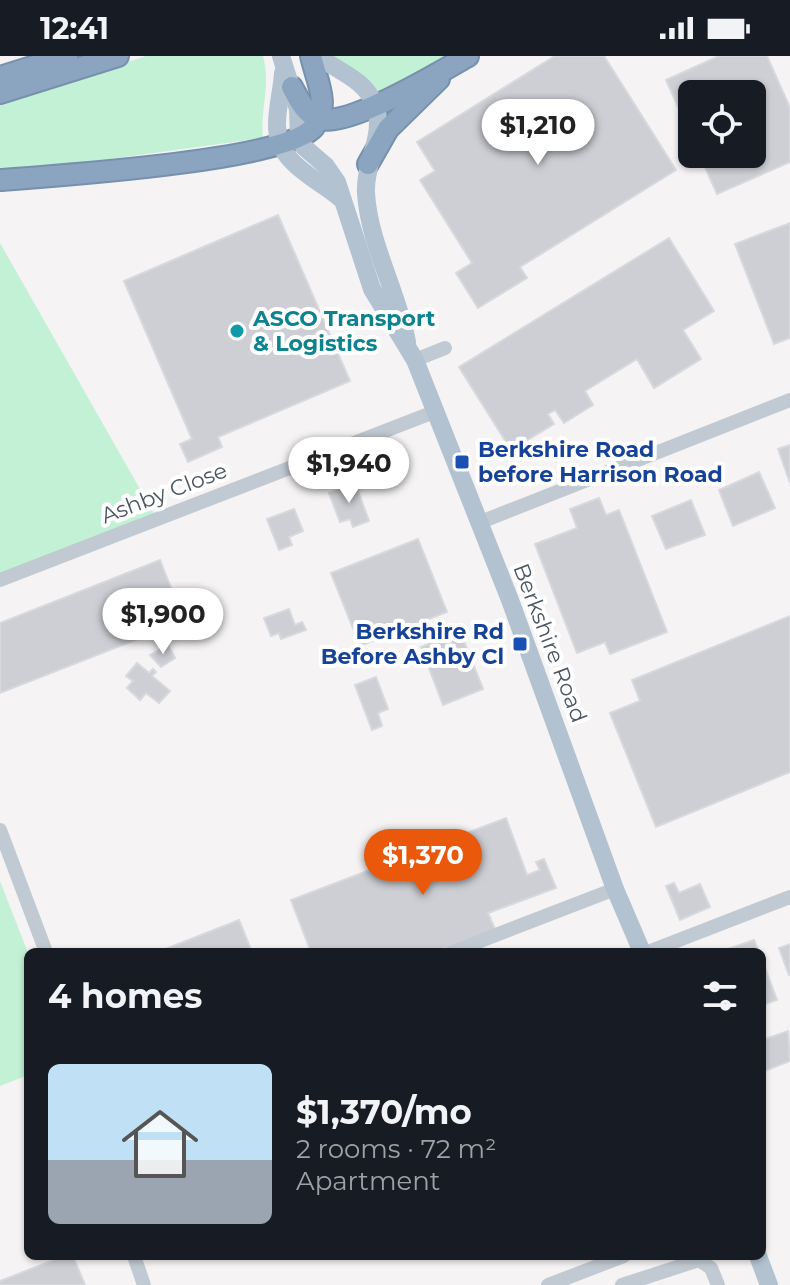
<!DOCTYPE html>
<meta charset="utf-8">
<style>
:root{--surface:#171b24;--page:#20242c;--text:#f1f3f6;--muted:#9ea1a6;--line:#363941;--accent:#ea580c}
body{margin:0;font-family:Montserrat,sans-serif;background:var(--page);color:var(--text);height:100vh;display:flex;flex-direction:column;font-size:30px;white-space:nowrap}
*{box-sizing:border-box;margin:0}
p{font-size:26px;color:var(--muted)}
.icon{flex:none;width:44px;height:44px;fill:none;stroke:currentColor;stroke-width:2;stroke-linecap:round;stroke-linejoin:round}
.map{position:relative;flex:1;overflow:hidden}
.drawer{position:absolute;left:24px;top:892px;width:742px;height:312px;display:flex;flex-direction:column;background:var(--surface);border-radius:12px;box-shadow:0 2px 6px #0004}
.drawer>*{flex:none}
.fabs{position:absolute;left:678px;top:24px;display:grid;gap:16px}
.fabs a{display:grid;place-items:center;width:88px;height:88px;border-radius:12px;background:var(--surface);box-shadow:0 2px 6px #0004;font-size:40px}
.price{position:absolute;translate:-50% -68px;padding:0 18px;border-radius:28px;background:#fff;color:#222;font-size:26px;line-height:52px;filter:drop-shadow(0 2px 4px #0008)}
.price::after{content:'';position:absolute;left:50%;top:48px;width:24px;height:18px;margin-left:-12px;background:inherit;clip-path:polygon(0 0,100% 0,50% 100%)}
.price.selected{background:var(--accent);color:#fff}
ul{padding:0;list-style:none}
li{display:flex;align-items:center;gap:24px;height:200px;padding:0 24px}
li+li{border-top:2px solid var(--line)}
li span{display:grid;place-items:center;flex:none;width:224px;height:160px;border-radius:12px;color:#555}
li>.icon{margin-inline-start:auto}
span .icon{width:96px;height:96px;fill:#fffc;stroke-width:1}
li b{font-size:34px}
h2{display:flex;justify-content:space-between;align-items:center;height:96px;padding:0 24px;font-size:34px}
.status{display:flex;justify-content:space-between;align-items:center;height:56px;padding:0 40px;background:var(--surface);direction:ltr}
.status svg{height:22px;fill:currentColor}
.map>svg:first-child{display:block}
.green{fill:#c3f1d5}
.building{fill:#cdcfd5;stroke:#d7d9de;stroke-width:2}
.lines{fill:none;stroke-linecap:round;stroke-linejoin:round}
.highway-casing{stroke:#7690ad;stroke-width:24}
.minor{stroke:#c1cad2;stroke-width:14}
.major{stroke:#b3c2d1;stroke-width:18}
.highway{stroke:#8ba5c1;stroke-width:20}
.culture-dot{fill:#0f9aa8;stroke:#fff;stroke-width:3}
.transit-dot{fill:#1a4fb4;stroke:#fff;stroke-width:3}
.labels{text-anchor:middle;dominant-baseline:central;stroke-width:8;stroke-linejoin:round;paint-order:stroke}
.culture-label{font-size:22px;font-weight:bold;fill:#0d838f;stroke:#fff;text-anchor:start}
.transit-label{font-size:22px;font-weight:bold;fill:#164399;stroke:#fff;text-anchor:start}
.street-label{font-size:22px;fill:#4a5661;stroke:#fff}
</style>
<div class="status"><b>12:41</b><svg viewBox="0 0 49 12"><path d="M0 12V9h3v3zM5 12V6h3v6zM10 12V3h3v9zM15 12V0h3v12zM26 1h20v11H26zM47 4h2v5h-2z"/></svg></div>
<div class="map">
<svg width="790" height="1229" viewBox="0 0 790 1229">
<rect width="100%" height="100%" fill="#f5f3f3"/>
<g class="green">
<path d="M146,0h117c8,28 -3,54 0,82l-263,36v-70z"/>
<path d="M332,0h119l-70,37z"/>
<path d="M0,187l157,276 -157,61z"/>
<path d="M0,825l28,72v122l-28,11z"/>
</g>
<g class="building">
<path d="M555,0h49l72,114 -156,97 7,11 -49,30 -22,-35 16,-10 -52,-83 15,-9 -18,-29z"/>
<path d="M719,0h48l23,52v54l-73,32 -18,-40h53v-60h-60v44l-26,-58z"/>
<path d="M278,159l72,166 -132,56 4,10 -34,15 -8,-18 12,-5 -68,-158z"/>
<path d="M790,167v115l-16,6 -39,-100z"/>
<path d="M669,182l45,73 -31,19 18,29 -47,29 -17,-29 -52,32 8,14 -29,18 -9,-13 -7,4 6,10 -43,26 -52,-83z"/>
<path d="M790,389v38l-12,-34z"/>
<path d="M759,416l16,36 -42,18 -14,-36z"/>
<path d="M355,427l14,38 -16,6 -3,-8 -10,3 -11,-29z"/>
<path d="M599,442l7,17 13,-5 48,122 -57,22 -5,-12 -28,11 -42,-109 42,-16 -7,-19z"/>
<path d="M691,444l14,35 -39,14 -14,-33z"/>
<path d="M294,453l9,22 -14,6 3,8 -13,5 -12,-31z"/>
<path d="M418,483l29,73 -87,34 -29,-73z"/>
<path d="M160,504l24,61 -184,72v-70z"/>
<path d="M289,553l6,16 7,-3 4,8 -25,9 -2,-6 -8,3 -7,-18z"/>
<path d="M790,560v156l-134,55 -46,-114 30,-12 -8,-21z"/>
<path d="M460,575l23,58 -40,16 -22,-58z"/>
<path d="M168,589l7,13 -14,9 -11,-12z"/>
<path d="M137,607l12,10 4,-4 3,3 -4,4 18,15 -11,12 -13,-10 -6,7 -13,-12 6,-7 -7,-5z"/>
<path d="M376,621l12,32 -10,4 4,13 -10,4 -17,-45z"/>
<path d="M506,762l21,57 13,-5 -4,-8 8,-3 12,29 -68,25 7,16 -60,23h-124l-20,-52z"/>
<path d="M674,827l5,10 21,-9 10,23 -30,13 -14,-34z"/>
<path d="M239,864l13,32h-94z"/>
<path d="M754,884l5,12h-39z"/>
<path d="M790,888v31h-1l-10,-27z"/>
<path d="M762,904l15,40 -15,5z"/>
<path d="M788,975l2,30 -28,11v-32z"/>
<path d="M64,1200h9l12,29h-85v-4z"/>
</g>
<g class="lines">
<g class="highway-casing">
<g id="highway">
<path d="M0,21l67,-21"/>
<path d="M292,31c7,13 13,27 28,32 30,8 120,-47 148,-63"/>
<path d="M0,37l118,-37"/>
<path d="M368,108l20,-35 51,-50"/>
<path d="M0,124c53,-4 286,-19 314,-53 17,-22 2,-48 -3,-71"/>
</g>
</g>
<g class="minor">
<path d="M415,304l30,-12"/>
<path d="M478,467l312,-123"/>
<path d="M0,524l434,-168"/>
<path d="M0,774l46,122"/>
<path d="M452,896l163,-63"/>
<path d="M648,896l142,-55"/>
<path d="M134,1200l10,29"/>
<path d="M548,1229l76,-29"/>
<path d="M622,1229l77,-25 12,8 7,17"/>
</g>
<g class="major">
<path d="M281,0l17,53 1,29 5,9 22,19 11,16 35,107 43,71 95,240 105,289 27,63"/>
<path d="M318,0c19,15 46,23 56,47 13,29 -10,60 -8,90 3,51 32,99 41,149"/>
<path d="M283,17c-1,17 -6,34 -6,51 -1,39 38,53 63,74"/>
<path d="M758,1200l11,29"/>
</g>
<use href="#highway" class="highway"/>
</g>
<circle class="culture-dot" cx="237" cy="275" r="8"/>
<g class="transit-dot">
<rect x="454" y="398" width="16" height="16" rx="4"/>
<rect x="512" y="580" width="16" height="16" rx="4"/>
</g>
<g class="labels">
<g class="culture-label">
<text x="253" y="262">ASCO Transport<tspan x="253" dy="25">&amp; Logistics</tspan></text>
</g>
<g class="transit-label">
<text x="478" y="393">Berkshire Road<tspan x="478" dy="25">before Harrison Road</tspan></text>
<text x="504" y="575" text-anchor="end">Berkshire Rd<tspan x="504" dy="25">Before Ashby Cl</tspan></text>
</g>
<g class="street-label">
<text transform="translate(164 437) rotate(-21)">Ashby Close</text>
<text transform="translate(550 587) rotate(69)">Berkshire Road</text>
</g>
</g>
</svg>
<div class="fabs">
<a><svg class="icon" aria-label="locate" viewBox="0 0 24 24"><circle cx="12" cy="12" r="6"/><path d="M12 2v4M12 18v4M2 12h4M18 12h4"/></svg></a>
</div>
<b class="price" style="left:538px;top:111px">$1,210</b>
<b class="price" style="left:349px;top:449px">$1,940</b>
<b class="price" style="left:163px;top:600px">$1,900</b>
<b class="price selected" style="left:423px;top:841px">$1,370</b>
<section class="drawer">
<h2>4 homes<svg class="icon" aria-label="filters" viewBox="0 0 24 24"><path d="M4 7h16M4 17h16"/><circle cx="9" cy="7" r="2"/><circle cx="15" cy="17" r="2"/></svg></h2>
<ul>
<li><span style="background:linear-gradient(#bfe0f5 60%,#9aa5b1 0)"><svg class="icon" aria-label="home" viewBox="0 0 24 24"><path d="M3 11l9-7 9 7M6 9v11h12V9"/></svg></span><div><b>$1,370/mo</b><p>2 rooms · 72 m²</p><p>Apartment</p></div></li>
</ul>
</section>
</div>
